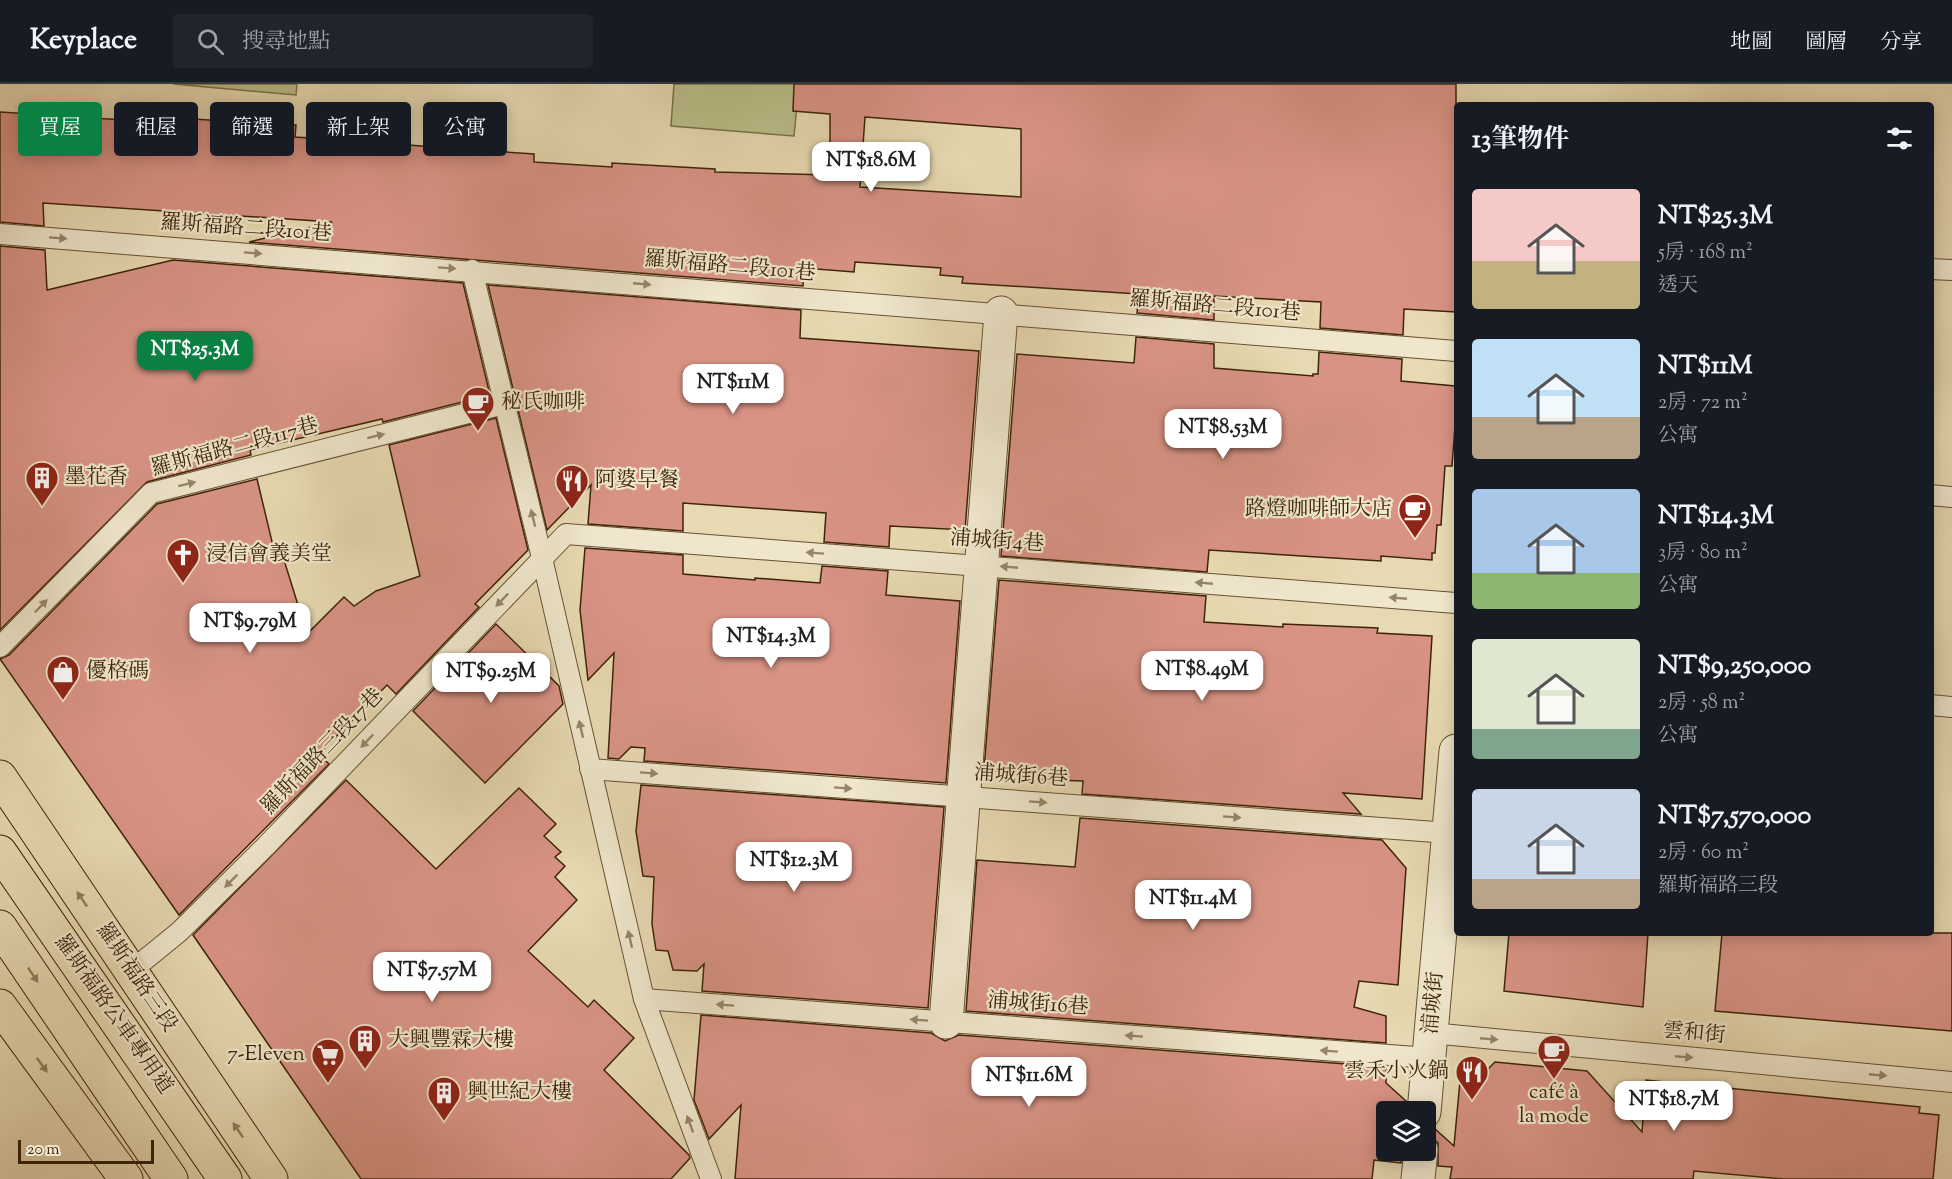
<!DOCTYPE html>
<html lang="zh-TW">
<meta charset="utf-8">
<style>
:root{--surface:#171b24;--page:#20242c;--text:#f1f3f6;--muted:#9ea1a6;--line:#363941;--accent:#0b8043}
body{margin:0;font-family:"Sorts Mill Goudy","Noto Serif TC",serif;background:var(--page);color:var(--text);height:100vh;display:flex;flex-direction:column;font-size:22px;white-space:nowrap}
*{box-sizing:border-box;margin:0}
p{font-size:20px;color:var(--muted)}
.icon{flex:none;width:33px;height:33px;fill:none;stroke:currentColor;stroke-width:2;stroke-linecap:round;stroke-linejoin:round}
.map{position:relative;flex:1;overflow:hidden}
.details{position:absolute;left:1454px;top:18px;width:480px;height:834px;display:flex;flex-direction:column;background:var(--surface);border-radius:6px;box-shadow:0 3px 15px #0003}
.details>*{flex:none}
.top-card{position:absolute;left:18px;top:18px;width:570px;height:54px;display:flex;gap:12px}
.tools{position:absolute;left:1376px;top:1017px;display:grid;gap:12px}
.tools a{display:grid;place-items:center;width:60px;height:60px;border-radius:6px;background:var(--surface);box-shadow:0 3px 15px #0003;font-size:30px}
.scale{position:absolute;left:18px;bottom:15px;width:136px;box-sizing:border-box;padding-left:6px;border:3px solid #3e2408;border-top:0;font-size:16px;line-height:21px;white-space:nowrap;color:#3e2408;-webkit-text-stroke:4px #efe6cc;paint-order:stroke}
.price{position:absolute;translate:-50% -51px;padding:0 14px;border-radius:12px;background:#fff;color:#222;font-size:20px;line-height:39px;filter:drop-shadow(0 2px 3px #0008)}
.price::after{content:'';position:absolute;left:50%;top:36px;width:18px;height:14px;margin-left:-9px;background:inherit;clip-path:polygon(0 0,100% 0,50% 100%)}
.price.active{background:var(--accent);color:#fff}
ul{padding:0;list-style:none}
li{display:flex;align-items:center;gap:18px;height:150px;padding:0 18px}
li span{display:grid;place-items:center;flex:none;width:168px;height:120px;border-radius:6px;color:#555}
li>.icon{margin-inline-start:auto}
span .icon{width:72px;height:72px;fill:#fffc;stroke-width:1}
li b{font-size:26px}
h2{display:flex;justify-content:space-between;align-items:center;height:72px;padding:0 18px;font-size:26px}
.pill{padding:0 21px;border-radius:6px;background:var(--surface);box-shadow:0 3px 15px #0003;font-size:21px;line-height:54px}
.pill.active{background:var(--accent);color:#fff}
header{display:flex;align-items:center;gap:36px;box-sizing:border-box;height:84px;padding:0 30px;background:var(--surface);border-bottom:2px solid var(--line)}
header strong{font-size:28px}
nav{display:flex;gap:33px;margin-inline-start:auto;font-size:21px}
.search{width:420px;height:54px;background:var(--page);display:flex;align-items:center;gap:15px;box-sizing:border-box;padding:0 21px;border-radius:6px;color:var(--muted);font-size:22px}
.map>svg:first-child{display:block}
.green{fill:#b9be89;stroke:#7c7148;stroke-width:1.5}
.building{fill:#d99385;stroke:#3e2408;stroke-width:1.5;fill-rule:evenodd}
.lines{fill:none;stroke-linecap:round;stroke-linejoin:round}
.service-casing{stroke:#685132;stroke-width:22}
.minor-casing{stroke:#685132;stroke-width:35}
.primary-casing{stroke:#3e2408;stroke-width:35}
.service{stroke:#efe6cc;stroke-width:20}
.minor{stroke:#efe6cc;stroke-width:33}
.primary{stroke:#e7d9b1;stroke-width:33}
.oneway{fill:#96856a}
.oneway2{fill:#927e5c}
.labels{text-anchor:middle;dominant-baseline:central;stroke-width:4.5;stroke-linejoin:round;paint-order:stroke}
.street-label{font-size:21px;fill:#3e2408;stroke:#efe6cc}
.poi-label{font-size:21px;fill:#3e2408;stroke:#efe6cc;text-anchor:start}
</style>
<header>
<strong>Keyplace</strong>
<div class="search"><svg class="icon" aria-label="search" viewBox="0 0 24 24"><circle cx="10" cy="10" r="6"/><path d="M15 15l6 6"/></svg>搜尋地點</div>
<nav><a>地圖</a><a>圖層</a><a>分享</a></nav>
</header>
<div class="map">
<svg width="1952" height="1095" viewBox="0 0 1952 1095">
<rect width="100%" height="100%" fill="#e7d9b1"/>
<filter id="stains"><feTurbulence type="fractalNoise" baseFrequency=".00333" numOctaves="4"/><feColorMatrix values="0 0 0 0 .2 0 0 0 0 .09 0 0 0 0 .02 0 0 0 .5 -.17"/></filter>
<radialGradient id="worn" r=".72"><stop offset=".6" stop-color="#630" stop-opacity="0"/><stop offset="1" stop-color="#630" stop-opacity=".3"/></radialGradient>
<g class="green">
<path d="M173,0h124l-1,11z"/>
<path d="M674,0h125l-5,52 -123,-10z"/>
</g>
<g class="building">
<path d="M794,0h662v228l-52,-3 -1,26 -83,-7 1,-26 -107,-6v24l-77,-7 2,-19 -177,-11 1,-6 -23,-2 1,-7 -86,-6 -1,10 -50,-4 -1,18 -554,-44 83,-20 -289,-19 1,23 -44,-4v-110l154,10 1,-2 20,-2 121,7 -1,12 239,17v8l78,5v-4l103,6v3l115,3v-61l-37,-3zM865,33l156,12v68l-161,-10z"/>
<path d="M0,162l45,4 2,40 126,-30 290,23 27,112 -107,27 -1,-3 -132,31 1,5 -104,27 -147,148z"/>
<path d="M488,201l313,25 -1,28 179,13 -14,179 -75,-4 -1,21 -65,-5 2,-29 -143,-10v28l-95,-7 3,-39 -44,45z"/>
<path d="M1136,253l78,7v24l99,8v-2h5l1,-22 83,7 -1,22 54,5 1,26 -4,54h-7l-4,59h-4l-2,28h-3v7l-51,-4v5l-172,-11 -2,22 -206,-16 16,-202 117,9z"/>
<path d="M496,334l32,132 -53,54 4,3 -83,87 -9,-9 -68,69 10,10 -150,151 -179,-256 9,-4 148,-151 100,-25 17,71 6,-3 27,87 37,-37 10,9 22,-15 44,-15 -31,-131z"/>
<path d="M585,464l98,7v19l72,6v-2l65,5 2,-17 66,5 -2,24 74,6 -14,182 -302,-22 1,-13 -14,-1 -12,12 -11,-1 6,-105 -26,27 -8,-70z"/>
<path d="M999,496l207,16 -2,26 79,5v-3l95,4 -1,5 55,3 -10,163 -79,-6 18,21 -279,-20 1,-13 -60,-2 1,-6 -40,-3z"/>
<path d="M496,540l63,62 4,18 -78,79 -72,-72z"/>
<path d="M346,696l90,89 83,-81 37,36 -12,12 17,16 -6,5 10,9 -10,11 22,23 -49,51 60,56 6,-7 40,38 -30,32 85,85 1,3 -19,21h-310l-168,-244z"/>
<path d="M641,701l303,22 -16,201 -226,-17 2,-27 -7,7 -24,-1 -5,-19 -12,-1 -4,-26 2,-47 -11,-1 -7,-45z"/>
<path d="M1080,734l302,22 24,28 -8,117 -39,-4 -5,26 32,9v27l-420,-32 11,-151 98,7z"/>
<path d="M1509,849h139l-5,74 -139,-16z"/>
<path d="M1722,849h230v98l-237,-20z"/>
<path d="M701,931l230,18 14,8 14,-6 427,32v16l20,18 -1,11h-19v38h16l-1,13 -27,-3 -2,19h-637l6,-74 -32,34 -15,-39z"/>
<path d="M1495,978l92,9 55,61 4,-52 274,27 -1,6 20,2 -6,64h-149l-90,-8 -1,8h-243l2,-12 -14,-1v-23l-13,-13 9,-2 20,18 7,-76 24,2z"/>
</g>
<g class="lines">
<g class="service-casing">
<g id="service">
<path d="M0,150l1456,117"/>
<path d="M1930,185l22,1"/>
<path d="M472,186l70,288 102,441 67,180"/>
<path d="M1930,411l22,2"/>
<path d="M0,563l151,-154 353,-89"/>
<path d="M1930,621l22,2"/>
<path d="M590,685l859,64"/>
<path d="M131,887l48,-39 86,-85 301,-313 890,69"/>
<path d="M644,915l785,59"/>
<path d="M1431,949l521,49"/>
</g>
</g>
<g class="minor-casing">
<g id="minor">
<path d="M946,938l55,-709"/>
<path d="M1424,1028l32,-361"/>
<path d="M1418,1095l3,-29"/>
</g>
</g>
<g class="primary-casing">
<g id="primary">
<path d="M0,693l271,402"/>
<path d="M0,768l225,327"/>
<path d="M0,843l171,252"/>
<path d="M0,922l126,173"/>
</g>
</g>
<use href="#service" class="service"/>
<use href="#minor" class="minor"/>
<use href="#primary" class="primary"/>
</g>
<defs><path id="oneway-solid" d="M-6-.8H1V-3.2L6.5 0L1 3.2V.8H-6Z" transform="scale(1.5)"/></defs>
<g class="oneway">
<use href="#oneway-solid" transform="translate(58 154) rotate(4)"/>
<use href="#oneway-solid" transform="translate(253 169) rotate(4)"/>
<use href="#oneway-solid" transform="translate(447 184) rotate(4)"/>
<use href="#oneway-solid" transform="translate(642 200) rotate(5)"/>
<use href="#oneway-solid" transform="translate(376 352) rotate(-14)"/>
<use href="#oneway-solid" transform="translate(187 400) rotate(-14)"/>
<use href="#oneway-solid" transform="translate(533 434) rotate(-104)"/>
<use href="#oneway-solid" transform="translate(815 469) rotate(-176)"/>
<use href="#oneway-solid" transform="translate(1009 483) rotate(-175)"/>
<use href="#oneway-solid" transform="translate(1204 499) rotate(-175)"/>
<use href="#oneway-solid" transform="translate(1398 514) rotate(-175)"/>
<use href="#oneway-solid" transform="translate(502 516) rotate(134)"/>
<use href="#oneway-solid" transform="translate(41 522) rotate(-46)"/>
<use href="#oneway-solid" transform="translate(581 645) rotate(-103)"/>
<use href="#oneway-solid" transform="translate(367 657) rotate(134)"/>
<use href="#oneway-solid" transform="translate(649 689) rotate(4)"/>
<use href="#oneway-solid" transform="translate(843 704) rotate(4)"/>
<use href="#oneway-solid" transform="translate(1038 718) rotate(4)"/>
<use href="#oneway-solid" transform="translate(1232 733) rotate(4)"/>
<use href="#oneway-solid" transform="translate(231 797) rotate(135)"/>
<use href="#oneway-solid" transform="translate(630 855) rotate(-103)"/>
<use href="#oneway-solid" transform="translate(725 921) rotate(-176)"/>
<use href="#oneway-solid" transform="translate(919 936) rotate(-176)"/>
<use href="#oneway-solid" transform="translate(1134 952) rotate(-176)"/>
<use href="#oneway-solid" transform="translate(1489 955) rotate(5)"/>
<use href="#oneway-solid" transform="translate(1329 967) rotate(-176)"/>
<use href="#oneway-solid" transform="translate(1684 973) rotate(5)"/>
<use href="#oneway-solid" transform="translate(1878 991) rotate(5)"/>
<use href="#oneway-solid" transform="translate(690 1040) rotate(-110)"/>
</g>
<g class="oneway2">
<use href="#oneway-solid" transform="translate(82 815) rotate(-124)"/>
<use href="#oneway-solid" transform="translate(33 891) rotate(56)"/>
<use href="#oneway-solid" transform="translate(42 981) rotate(54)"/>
<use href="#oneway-solid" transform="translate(238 1046) rotate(-124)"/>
</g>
<defs>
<g id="cafe-pin" transform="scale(1.725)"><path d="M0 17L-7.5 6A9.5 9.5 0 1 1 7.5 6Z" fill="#8f2418" stroke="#efe6cc"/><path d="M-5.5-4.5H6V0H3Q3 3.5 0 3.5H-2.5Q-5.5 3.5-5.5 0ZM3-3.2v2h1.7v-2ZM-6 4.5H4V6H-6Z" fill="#fff"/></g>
<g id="building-pin" transform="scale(1.725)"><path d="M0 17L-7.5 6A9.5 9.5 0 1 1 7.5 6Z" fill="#8f2418" stroke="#efe6cc"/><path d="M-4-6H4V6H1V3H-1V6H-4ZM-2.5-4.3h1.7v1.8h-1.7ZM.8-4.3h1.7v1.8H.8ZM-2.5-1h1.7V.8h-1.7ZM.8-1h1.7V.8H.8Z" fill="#fff"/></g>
<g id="restaurant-pin" transform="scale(1.725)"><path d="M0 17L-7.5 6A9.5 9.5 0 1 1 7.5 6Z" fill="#8f2418" stroke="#efe6cc"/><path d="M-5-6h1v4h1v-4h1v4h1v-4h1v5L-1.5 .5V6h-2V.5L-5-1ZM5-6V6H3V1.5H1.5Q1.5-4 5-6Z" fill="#fff"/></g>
<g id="church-pin" transform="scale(1.725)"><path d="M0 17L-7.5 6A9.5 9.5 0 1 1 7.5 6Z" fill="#8f2418" stroke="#efe6cc"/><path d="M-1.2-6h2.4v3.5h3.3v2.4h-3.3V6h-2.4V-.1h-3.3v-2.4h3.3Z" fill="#fff"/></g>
<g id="shop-pin" transform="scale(1.725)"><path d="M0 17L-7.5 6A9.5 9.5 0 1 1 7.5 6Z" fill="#8f2418" stroke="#efe6cc"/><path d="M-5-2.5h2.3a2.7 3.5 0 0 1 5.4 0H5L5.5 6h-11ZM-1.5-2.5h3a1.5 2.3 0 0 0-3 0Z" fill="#fff"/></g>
<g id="supermarket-pin" transform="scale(1.725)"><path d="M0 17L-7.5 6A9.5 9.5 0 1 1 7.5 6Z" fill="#8f2418" stroke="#efe6cc"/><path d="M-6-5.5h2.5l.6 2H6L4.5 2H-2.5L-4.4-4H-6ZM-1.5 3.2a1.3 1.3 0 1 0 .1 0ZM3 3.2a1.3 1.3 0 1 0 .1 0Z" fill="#fff"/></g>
</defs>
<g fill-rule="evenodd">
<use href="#cafe-pin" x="478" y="319"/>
<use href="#building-pin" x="42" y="394"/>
<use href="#restaurant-pin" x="572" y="397"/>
<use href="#cafe-pin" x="1415" y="426"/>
<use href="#church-pin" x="183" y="471"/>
<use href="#shop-pin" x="63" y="588"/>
<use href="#building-pin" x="365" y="957"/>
<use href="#cafe-pin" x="1554" y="967"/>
<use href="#supermarket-pin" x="328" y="971"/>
<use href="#restaurant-pin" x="1472" y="988"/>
<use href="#building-pin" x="444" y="1009"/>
</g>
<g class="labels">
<g class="street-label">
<text transform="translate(246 145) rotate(4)">羅斯福路二段101巷</text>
<text transform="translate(730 183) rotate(5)">羅斯福路二段101巷</text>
<text transform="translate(1215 223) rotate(5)">羅斯福路二段101巷</text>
<text transform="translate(235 364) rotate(-15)">羅斯福路二段117巷</text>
<text transform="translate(997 458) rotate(4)">浦城街4巷</text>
<text transform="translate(323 668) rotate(-46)">羅斯福路三段17巷</text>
<text transform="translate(1021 693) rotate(4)">浦城街6巷</text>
<text transform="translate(136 894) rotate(56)">羅斯福路三段</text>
<text transform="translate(1434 919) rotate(-85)">浦城街</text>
<text transform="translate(1038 921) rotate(4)">浦城街16巷</text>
<text transform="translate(113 931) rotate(55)">羅斯福路公車專用道</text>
<text transform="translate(1694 950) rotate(5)">雲和街</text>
</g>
<g class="poi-label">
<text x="501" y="319">秘氏咖啡</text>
<text x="65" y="394">墨花香</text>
<text x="595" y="397">阿婆早餐</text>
<text x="1392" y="426" text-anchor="end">路燈咖啡師大店</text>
<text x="206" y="471">浸信會義美堂</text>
<text x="86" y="588">優格碼</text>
<text x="388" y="957">大興豐霖大樓</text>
<text x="305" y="971" text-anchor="end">7-Eleven</text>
<text x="1449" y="988" text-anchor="end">雲禾小火鍋</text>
<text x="467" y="1009">興世紀大樓</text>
<text x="1554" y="1009" text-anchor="middle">café à<tspan x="1554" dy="24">la mode</tspan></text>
</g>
</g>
<rect width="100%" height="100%" filter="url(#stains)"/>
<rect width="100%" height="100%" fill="url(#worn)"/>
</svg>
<div class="tools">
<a><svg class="icon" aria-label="layers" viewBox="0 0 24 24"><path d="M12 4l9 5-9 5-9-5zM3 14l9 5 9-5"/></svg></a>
</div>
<div class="scale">20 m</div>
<b class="price" style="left:871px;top:109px">NT$18.6M</b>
<b class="price active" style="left:195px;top:298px">NT$25.3M</b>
<b class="price" style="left:733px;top:331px">NT$11M</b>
<b class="price" style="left:1223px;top:376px">NT$8.53M</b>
<b class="price" style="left:250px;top:570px">NT$9.79M</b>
<b class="price" style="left:771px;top:585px">NT$14.3M</b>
<b class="price" style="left:1202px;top:618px">NT$8.49M</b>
<b class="price" style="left:491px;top:620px">NT$9.25M</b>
<b class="price" style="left:794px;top:809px">NT$12.3M</b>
<b class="price" style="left:1193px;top:847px">NT$11.4M</b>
<b class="price" style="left:432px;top:919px">NT$7.57M</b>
<b class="price" style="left:1029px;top:1024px">NT$11.6M</b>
<b class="price" style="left:1674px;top:1048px">NT$18.7M</b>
<div class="top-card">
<a class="pill active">買屋</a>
<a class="pill">租屋</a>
<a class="pill">篩選</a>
<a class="pill">新上架</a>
<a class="pill">公寓</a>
</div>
<section class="details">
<h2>13筆物件<svg class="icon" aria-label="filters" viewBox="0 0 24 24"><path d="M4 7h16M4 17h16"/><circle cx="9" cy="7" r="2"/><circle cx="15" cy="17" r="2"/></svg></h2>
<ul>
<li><span style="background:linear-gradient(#f6c9c9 60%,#c2b280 0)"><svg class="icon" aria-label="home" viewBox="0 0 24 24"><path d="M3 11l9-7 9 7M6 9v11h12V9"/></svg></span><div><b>NT$25.3M</b><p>5房 · 168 m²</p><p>透天</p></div></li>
<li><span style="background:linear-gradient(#bfe0f5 65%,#b9a48a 0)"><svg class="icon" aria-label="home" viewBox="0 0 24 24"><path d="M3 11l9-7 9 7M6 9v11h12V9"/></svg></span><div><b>NT$11M</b><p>2房 · 72 m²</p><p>公寓</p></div></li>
<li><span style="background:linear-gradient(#a9c7e8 70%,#8fb573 0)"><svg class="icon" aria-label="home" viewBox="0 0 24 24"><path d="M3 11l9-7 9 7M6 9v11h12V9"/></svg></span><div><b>NT$14.3M</b><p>3房 · 80 m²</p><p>公寓</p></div></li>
<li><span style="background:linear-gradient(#dfe7d0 75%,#7fa58c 0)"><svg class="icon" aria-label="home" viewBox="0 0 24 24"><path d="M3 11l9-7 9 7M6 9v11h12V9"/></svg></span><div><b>NT$9,250,000</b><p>2房 · 58 m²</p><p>公寓</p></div></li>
<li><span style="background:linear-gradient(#c9d6e8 75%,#b9a48a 0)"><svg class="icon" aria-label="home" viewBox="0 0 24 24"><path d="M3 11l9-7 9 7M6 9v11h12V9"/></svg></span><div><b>NT$7,570,000</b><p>2房 · 60 m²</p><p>羅斯福路三段</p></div></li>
</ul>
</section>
</div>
